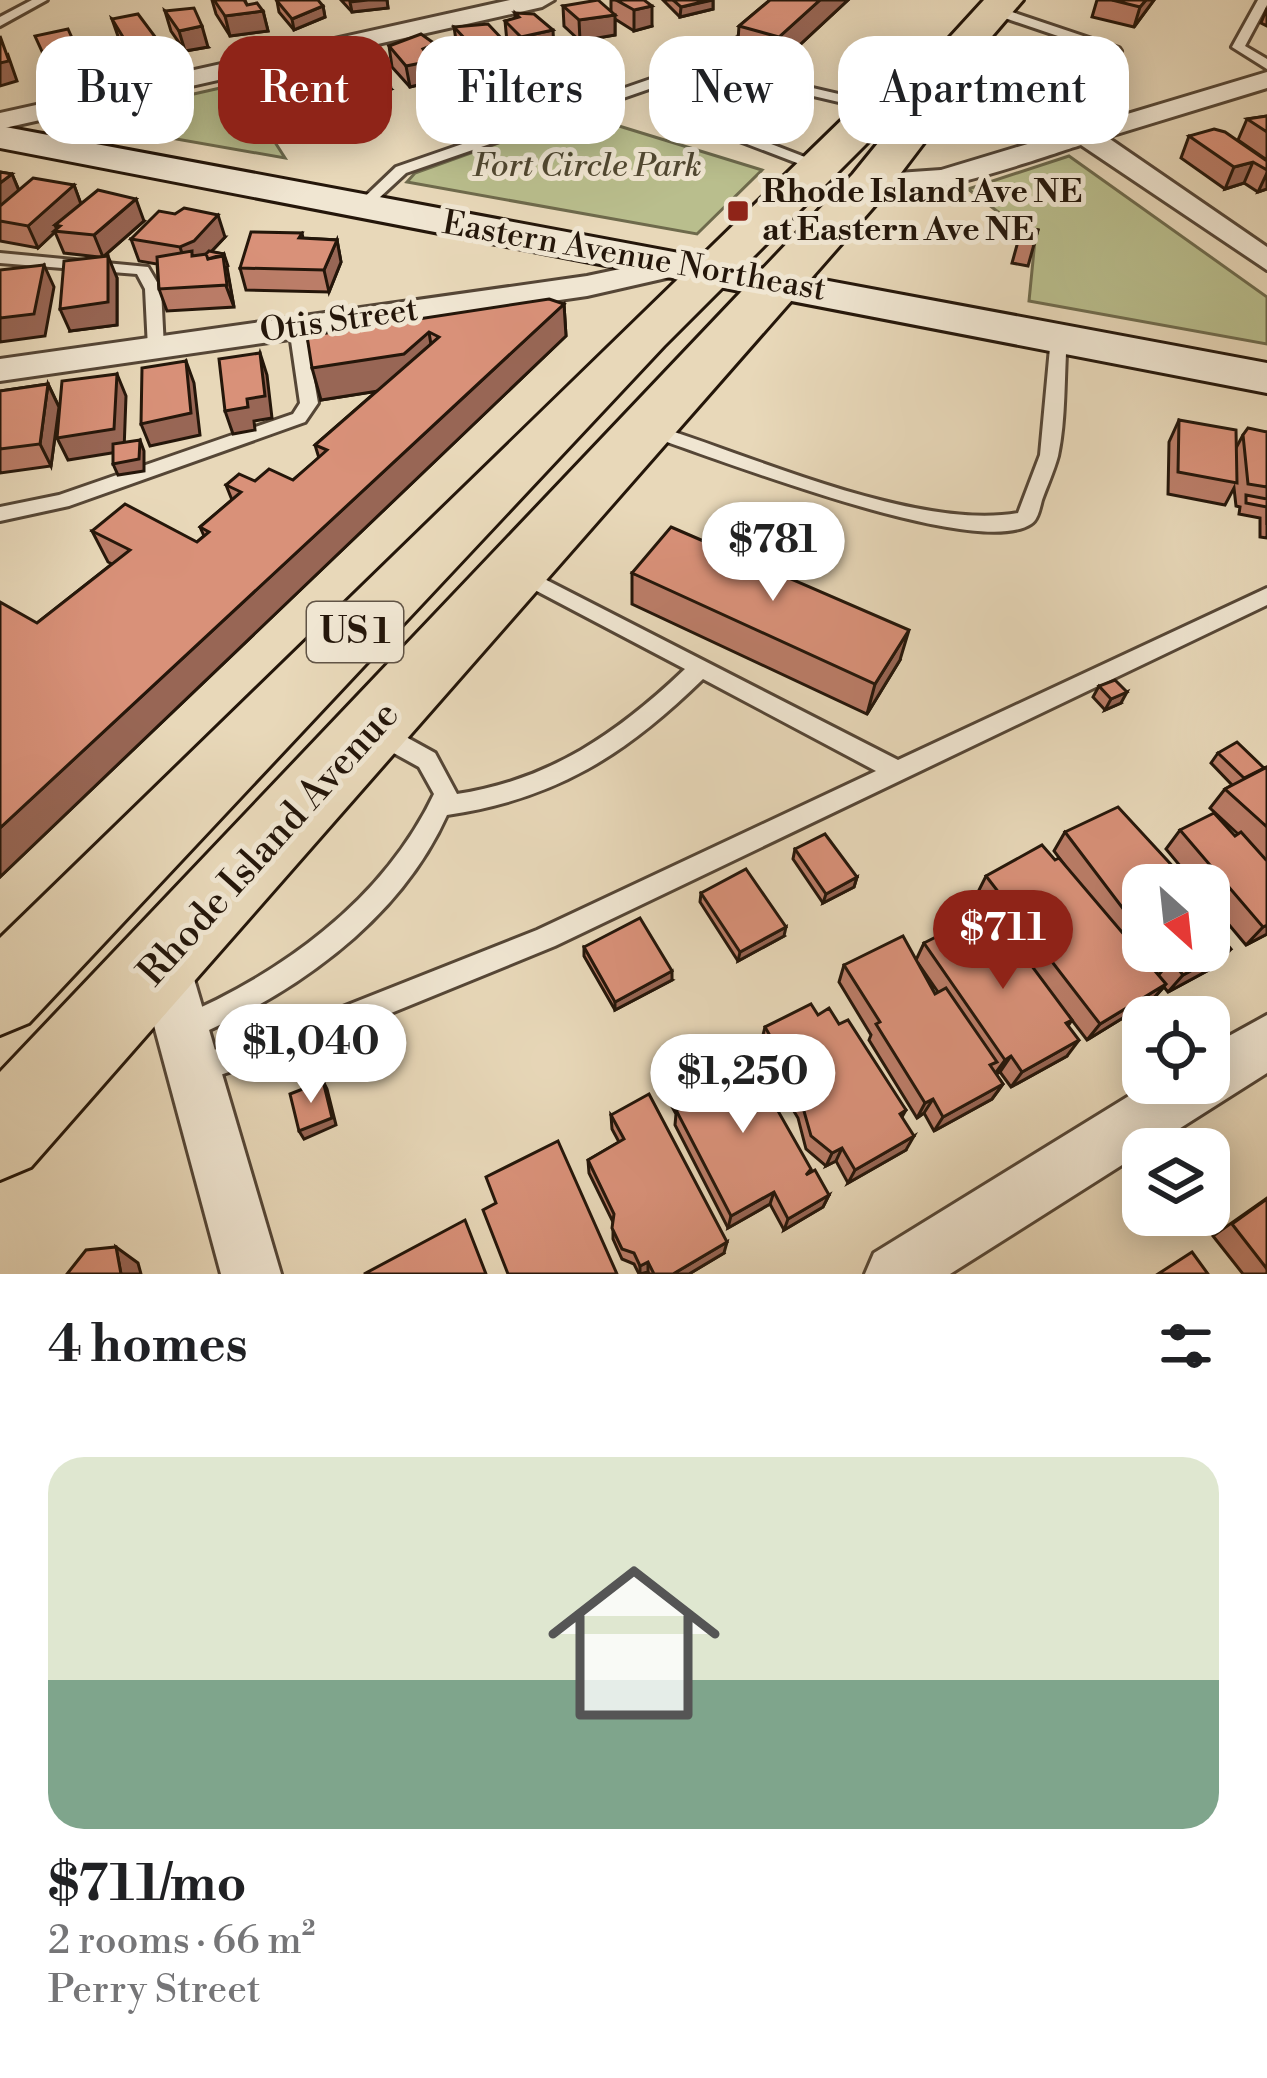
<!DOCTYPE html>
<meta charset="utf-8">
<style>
:root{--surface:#fff;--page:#f2f2f2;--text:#202124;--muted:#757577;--accent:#8f2418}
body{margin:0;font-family:"Libre Bodoni",serif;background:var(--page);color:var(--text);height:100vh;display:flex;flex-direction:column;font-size:45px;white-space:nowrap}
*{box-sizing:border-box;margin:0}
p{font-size:39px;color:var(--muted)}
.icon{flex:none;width:66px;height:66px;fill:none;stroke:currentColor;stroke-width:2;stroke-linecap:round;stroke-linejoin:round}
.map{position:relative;height:1274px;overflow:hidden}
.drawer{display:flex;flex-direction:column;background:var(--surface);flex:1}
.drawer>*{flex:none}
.top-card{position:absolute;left:36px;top:36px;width:1197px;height:108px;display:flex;gap:24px}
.needle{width:78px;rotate:153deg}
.tools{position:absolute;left:1122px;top:864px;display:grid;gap:24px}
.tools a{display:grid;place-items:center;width:108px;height:108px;border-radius:24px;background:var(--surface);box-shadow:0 6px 30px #0003;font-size:60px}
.price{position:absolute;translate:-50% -102px;padding:0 27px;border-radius:42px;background:#fff;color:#222;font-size:39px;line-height:78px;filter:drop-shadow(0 3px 6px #0008)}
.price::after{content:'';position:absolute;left:50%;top:72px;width:36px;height:27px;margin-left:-18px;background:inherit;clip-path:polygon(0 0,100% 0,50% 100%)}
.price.active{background:var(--accent);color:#fff}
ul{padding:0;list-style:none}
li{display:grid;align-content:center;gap:24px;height:636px;padding:0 48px}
li span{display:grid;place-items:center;height:372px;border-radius:36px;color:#555}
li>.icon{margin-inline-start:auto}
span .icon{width:216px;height:216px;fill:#fffc;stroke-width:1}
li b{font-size:51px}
h2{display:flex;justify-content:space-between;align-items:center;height:144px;padding:0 48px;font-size:51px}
.chip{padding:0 42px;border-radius:36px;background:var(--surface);box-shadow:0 6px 30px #0003;font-size:42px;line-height:108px}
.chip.active{background:var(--accent);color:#fff}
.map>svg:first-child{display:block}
.green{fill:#b9be8d;stroke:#6e6a4c;stroke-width:3}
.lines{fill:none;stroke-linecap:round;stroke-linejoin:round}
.service-casing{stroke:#554636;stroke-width:6}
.minor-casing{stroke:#554636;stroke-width:6}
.secondary-casing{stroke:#24160a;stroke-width:6}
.primary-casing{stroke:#24160a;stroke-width:6}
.service{fill:#f0e6d2;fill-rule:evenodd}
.minor{fill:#f0e6d2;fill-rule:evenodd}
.secondary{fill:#f0e6d2;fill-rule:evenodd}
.primary{fill:#e8d8b9;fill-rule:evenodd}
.wall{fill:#bb7d68;stroke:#24160a;stroke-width:3;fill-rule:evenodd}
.shaded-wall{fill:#986655;stroke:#24160a;stroke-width:3}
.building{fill:#d99179;stroke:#24160a;stroke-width:3}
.poi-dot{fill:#8f2418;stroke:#f0e6d2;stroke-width:4.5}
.labels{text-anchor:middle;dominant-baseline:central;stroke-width:10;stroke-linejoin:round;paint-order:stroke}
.far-park-label{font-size:33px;font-style:italic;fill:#514831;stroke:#f0e6d2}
.far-poi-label{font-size:33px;font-weight:bold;fill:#24160a;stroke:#f0e6d2;text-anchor:start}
.far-street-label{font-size:33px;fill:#24160a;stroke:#f0e6d2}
.shield{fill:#f0e6d2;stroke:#615446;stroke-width:3}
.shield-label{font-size:36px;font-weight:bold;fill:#24160a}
.street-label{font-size:39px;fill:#24160a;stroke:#f0e6d2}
</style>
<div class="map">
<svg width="1267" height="1274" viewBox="0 0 1267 1274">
<rect width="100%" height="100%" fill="#e8d8b9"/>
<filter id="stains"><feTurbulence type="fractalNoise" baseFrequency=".00167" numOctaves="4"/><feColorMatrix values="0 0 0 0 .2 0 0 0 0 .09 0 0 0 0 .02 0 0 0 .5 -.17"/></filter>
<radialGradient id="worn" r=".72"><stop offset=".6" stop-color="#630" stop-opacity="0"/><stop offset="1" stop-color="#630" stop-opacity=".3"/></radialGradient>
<g class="green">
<path d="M238,84l47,74 -211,-37z"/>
<path d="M580,114l182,56 -65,64 -290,-52 8,-9z"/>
<path d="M1069,156l198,141v47l-238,-43 6,-61 -67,-51z"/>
</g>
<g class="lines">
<g class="service-casing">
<g id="service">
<path d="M32,0h15l-47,26v-9z"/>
<path d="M783,0h13l-64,55 -25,14 -301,104 -40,37 -12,-3 42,-40 301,-104 27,-14z"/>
<path d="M1258,0h9v5l-22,41 22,13v10l-35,-22z"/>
<path d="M994,6l125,42 2,3 -10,3 -121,-41 -2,-3z"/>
<path d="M731,69l172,40 7,4 -7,4 -171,-40 -44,18 -2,16 137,53 2,3 -7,4 -144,-55 3,-26z"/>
<path d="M0,253l148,14 13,22 3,59 -8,5 -8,-5 -3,-59 -8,-15 -137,-11z"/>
<path d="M297,322l8,5 13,76 -13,19 -236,84 -69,15v-14l59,-12 234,-81 7,-11 -11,-76z"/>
<path d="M1059,332l8,5c-3,38 -1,82 -9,119 -4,15 -11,30 -16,44 -2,7 -4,20 -11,24 -56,37 -322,-69 -390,-91l-3,-4 3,-4h12c100,31 264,106 365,88l22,-58 11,-118z"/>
<path d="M521,567l377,193 369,-172v17l-712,341 -230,94 -132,44 -10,-4 -4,-10 4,-10 142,-46 212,-84 339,-159 -173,-92c-78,76 -147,120 -256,136 -49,109 -159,184 -266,227l-9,-4 -4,-9 4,-9c107,-44 211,-119 262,-226l-15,-27 -49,-27 -3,-7 3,-7 8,-2 8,2 49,27 22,41c93,-14 161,-61 228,-125l-171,-90 -3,-5z"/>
</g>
</g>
<g class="minor-casing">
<g id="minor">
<path d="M510,0h44l-12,7 -542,122v-16z"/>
<path d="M1267,72v16l-160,49 160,110v23l-186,-125c-40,12 -197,71 -227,39l15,-9 72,-5z"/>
<path d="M677,257l11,2 5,7 -5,7 -101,23 -587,85v-22l587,-83z"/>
<path d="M163,938l18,7 8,17 92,312h-60l-84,-312 8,-17z"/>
<path d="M1267,1015v58l-317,201h-85l9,-21 276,-170h59v-36z"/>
</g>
</g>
<g class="secondary-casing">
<path id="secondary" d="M0,126l1267,237v30l-1267,-245z"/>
</g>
<g class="primary-casing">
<path id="primary" d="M984,0h39l-101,118 10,14 -47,62 -854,973 -31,13v-108l853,-898 34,-42h-9l-214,214 -635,677 -29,12v-97l851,-827 36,-5z"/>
</g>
<use href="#service" class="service"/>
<use href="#minor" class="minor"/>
<use href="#secondary" class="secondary"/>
<use href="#primary" class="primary"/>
</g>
<g class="wall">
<path d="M212,0h33l2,5 16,6 5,20 -38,5 -14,-22z"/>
<path d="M341,0h46l1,8 -36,4z"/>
<path d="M611,0h33l8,26 -18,5 -19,-12v16l-35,6 -16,-15 -1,-20 48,5z"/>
<path d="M663,0h50v9l-33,8z"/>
<path d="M770,0h78l-71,66 -40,-11 2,-29z"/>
<path d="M1097,0h57l-20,27 -42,-10z"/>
<path d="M277,1l46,5 2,11 -31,13 -15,-18z"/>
<path d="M1267,8v18l-6,-3z"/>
<path d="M165,11l43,36 -23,4 -14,-20z"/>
<path d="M515,13l39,37 -31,8 -16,-16 -2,-21 10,-2z"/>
<path d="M112,19l50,39 -29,4 -14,-23z"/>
<path d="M454,27l53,22 2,20 -27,7 -25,-29z"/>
<path d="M435,44l2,21 -5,2 2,14 -24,6 -18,-20 -3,-21z"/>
<path d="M1037,52l61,35 -48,14 -36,-7 5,-21 12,-9z"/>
<path d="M347,56l44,33 -20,4 -9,-2 -11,-14z"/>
<path d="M269,72l60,14 4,21 -21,5 -5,-8 -18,7 -15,-18z"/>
<path d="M446,72l30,27 -20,5 -8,-11z"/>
<path d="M1267,116v44l-29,-20 9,-21z"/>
<path d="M1189,136l78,25v28l-9,3 -14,-9 -19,6 -44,-31z"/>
<path d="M0,172l12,2 7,16 55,-5 7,19 63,17 -40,35 13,22v47l-47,6 29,-74 -35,-4 -9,-21 -17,16 -38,-7z"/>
<path d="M1022,227l16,3 -10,36 -16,-3z"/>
<path d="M302,233l1,5 34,2 4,22 -12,30 -83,-2 -6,-22z"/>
<path d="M225,237l-14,15 13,2 10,53 -67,4 -8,-22 -2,-25 -18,-3 -8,-22z"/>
<path d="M564,304l2,32 -566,541 37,-254 75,-59 -4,-2 -16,-31 105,11 7,-6 -4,-9 32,-27 -6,-15 29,-4 38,-1 26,-22 -4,-13 62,-54 -56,9 -14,-64z"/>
<path d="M48,384l11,23 -8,59 -51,7v-82z"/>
<path d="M1179,420l57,28 7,-13 24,-3v106l-7,-1v-19l-21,-4 1,-7 -4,-1 -2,-18 -9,17 -57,-11 1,-52z"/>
<path d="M632,573l268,87 -33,54 -235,-110z"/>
<path d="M1099,686l22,17 -16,7 -12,-13z"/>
<path d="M1218,753l45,15 4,-1v167l-21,11 -37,-44v-16h-13l-30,-36 14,-19 55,6 3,-2 -28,-26 15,-19 7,-4 -21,-22z"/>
<path d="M1065,832l78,53v66h66l7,15 -48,26 -4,-5 -12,13 -65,40 -19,-25 4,5 -4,6 -1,30 -56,31 -11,-15 -4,2 7,10 -11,15 -58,32 -10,-18 -7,5 -48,-78 2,-5 -32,-53 5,-17 72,-5 8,-17 78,-6 5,-3 -30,-40 9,-18 69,-16 8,3 -9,-12zM918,963l20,29 -3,2z"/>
<path d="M795,849l62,28 -3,10 -31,16 -30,-44z"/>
<path d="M701,893l83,43 -46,25 -38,-59z"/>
<path d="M584,947l88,33 -57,30 -31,-54z"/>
<path d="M818,1015l21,9 67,86 -4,7 4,33 -58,33 -12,-22 -10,5 -20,-17 -8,-31 -27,-45 2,-9 -12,-21 4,-16z"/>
<path d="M666,1079l144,94 19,22 -6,12 -39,23 -14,-26 -42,24 -53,-103 1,-11 -11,-20z"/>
<path d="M611,1115l113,138 -35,21h-40l-1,-2 -9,2 -5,-10 -12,-5 -9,-20v-17l-24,-49 -1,-13 31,-18 -7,-13z"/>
<path d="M1267,1198v76h-24l-30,-38z"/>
</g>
<g class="shaded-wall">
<path d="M368,0h19l1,8 -36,4 -2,-10z"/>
<path d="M713,0v9l-33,8 1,-10z"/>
<path d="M820,0h28l-71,66 2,-29z"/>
<path d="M1146,0h8l-20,27 6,-20z"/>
<path d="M323,6l2,11 -31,13 -2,-11z"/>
<path d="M652,6v20l-18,5v-21z"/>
<path d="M263,11l5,20 -38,5 -5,-20z"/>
<path d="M615,15v20l-35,6 -1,-21z"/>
<path d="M202,26l6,21 -23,4 -6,-20z"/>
<path d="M553,30l1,20 -31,8 -2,-21z"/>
<path d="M156,38l6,20 -29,4 -7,-20z"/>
<path d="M435,44l2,21 -5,2 2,14 -24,6 -4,-21 17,-17z"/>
<path d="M507,49l2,20 -27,7 -2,-21z"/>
<path d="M78,51l8,21 -34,7 -7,-21z"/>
<path d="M8,55l9,26 -17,5v-23z"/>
<path d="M1105,66l-7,21 -48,14 6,-21z"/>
<path d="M388,68l3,21 -20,4 -3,-21z"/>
<path d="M473,78l3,21 -20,5 -2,-22z"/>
<path d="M302,83l5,21 -18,7 -5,-21z"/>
<path d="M329,86l4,21 -21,5 -4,-21z"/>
<path d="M1253,162l-9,21 -19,6 9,-22z"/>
<path d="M1267,173v16l-9,3z"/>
<path d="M12,174l9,22 -21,16v-29z"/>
<path d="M74,185l8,22 -27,18 2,5 -19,18 -10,-22z"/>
<path d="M136,199l8,22 -41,36 -9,-22z"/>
<path d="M218,215l7,22 -18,19 -20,13 -7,-22z"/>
<path d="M337,240l4,22 -12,30 -5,-22z"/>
<path d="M224,254l4,12 -1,1 7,40 -17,-45z"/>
<path d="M108,256l9,22v47l-47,6 -10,-22z"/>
<path d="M44,265l10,22 -9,49 -45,6v-24z"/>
<path d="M564,304l2,32 -566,541v-49z"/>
<path d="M429,332l5,32 -24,22 -89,14 -9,-32z"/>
<path d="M260,353l7,22 5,43 -18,3 1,9 -22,4 -8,-23 22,-12z"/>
<path d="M186,361l8,22 6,52 -50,11 -9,-22z"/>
<path d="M117,374l9,22 -2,55 -56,9 -11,-22z"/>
<path d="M48,384l11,23 -8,59 -11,-22z"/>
<path d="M140,440l4,11v20l-26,4 -5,-11z"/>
<path d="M909,630l-9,30 -33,54 8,-30z"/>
<path d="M1127,692l-6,11 -16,7 6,-11z"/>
<path d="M857,877l-3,10 -31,16 3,-9z"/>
<path d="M1267,925v9l-21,11 17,-18z"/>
<path d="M786,927l-2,9 -46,25 2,-9z"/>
<path d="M1231,949l-15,17 -48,26 15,-17z"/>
<path d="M1171,960l-14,17 -7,3 14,-17z"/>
<path d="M672,971v9l-57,30v-8z"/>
<path d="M1166,984l-14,16 -65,40 13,-16z"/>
<path d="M1079,1040l-12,16 -56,31 11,-15z"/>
<path d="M1011,1056l-11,16 -6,3 11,-15z"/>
<path d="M323,1081l4,8 9,36 -32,14 -5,-8z"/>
<path d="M1003,1084l-11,15 -58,32 9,-14z"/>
<path d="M933,1099l-9,14 -7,5 8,-15z"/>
<path d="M914,1136l-8,14 -58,33 7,-13z"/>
<path d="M842,1148l-6,13 -10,5 6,-13z"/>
<path d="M774,1192l-4,12 -42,24 3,-12z"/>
<path d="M829,1195l-6,12 -39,23 4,-11z"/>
<path d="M727,1242l-3,11 -35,21h-16z"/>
<path d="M116,1247l22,16 3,11h-20z"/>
<path d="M648,1262v10l-8,2v-8z"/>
</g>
<g class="building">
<path d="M214,0h30l3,5 10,-2 6,8 -38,5z"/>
<path d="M280,0h38l5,6 -31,13 -15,-18z"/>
<path d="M598,0l17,15 -36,5 -16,-14z"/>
<path d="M616,0h28l8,6 -18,4z"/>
<path d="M673,0h37l-29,7z"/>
<path d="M770,0h50l-41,37 -40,-11z"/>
<path d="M1112,0h34l-6,7z"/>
<path d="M194,8l8,18 -23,5 -14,-20z"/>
<path d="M515,13l19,1 19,16 -32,7 -16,-16 14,-4z"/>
<path d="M138,14l18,24 -30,4 -14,-23z"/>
<path d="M488,24l16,17 3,8 -27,6 -26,-28z"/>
<path d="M68,29l10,22 -33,7 -10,-22z"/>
<path d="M421,34l14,10 -12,5 8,12 -25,5 -17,-20z"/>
<path d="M0,36l9,25 -9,2z"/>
<path d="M374,50l14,18 -20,4 -10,-2 -11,-14z"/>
<path d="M1037,52h11l57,14 -49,14 -37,-7 9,-10 8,3 5,-6 -8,-2z"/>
<path d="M307,59l22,27 -21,5 -6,-8 -18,7 -15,-18z"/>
<path d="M465,68l8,10 -19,4 -8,-10z"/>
<path d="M1267,116v16l-20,-13z"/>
<path d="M1214,129l11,3 42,29v9l-14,-8 -19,5 -45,-31z"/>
<path d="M0,172l12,2 -12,9z"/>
<path d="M33,178l41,7 -46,41 -28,-5v-15z"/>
<path d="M98,190l38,9 -42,36 -40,-4 6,-5 -5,-1z"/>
<path d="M184,208l34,7 -24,26 -14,6 -49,-8 28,-28 16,3z"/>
<path d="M1022,227l16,3 -4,14 -16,-3z"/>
<path d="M251,232l51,1 -3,5 38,2 -13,30 -84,-2z"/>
<path d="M192,251v5l15,-2 1,5 15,-3 4,29 -68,4 -2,-32z"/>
<path d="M209,251l15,3 -16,5 -2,-5z"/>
<path d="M108,256v46l-48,7 4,-48z"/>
<path d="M44,265l-10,49 -34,4v-48z"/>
<path d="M549,299l15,5 -564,524v-226l37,21 93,-73 -38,-19 33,-27 72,38 12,-10 -9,-5 41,-35 -15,-7 13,-11 16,7 14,-12 24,11 34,-30 -12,-5 124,-108 -10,-5 -25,22 -92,14 -5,-32z"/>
<path d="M260,353l5,43 -18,3 1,8 -23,4 -6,-52z"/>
<path d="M186,361l5,52 -50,11 1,-56z"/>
<path d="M117,374l-3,55 -57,9 5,-57z"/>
<path d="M48,384l-8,60 -40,5v-58z"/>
<path d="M1179,420l57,10 1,53 -59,-11z"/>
<path d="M1248,428l19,4v55l-19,-3 -5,-49z"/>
<path d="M140,440l-1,19 -26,5v-20z"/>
<path d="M1246,495l21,4v26v-18l-21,-4z"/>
<path d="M671,527l238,103 -34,54 -243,-111z"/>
<path d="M1115,680l12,12 -16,7 -12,-13z"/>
<path d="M1237,742l27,26 -20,10 -26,-25z"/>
<path d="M1267,767v60l-42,-38z"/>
<path d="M1118,807l72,78h-47v50l-78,-103z"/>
<path d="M1214,813l21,23 6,-4 26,29v64l-4,2 -83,-97z"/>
<path d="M825,834l32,43 -31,17 -31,-45z"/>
<path d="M1042,845l13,15 4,-2 107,126 -66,40 -114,-148z"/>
<path d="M746,869l40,58 -46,25 -39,-59z"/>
<path d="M984,913l18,24 6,-3 64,86 -6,3 13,17 -57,32 -11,-16 -6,4 -81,-117z"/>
<path d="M640,918l32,53 -57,31 -31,-55z"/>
<path d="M1209,922l22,27 -48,26 -12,-15 -7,3 -9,-12h54z"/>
<path d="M903,936l32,58 11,-6 51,74 -7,3 13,19 -60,33 -10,-18 -8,4 -49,-79 4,-2 -36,-57z"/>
<path d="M811,1004l7,11 11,-7 10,16 9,-4 58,90 -6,4 14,22 -59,34 -13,-22 -10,5 -21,-17 -9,-32 -27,-46 6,-3 -16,-28z"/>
<path d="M733,1044l15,26 5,-3 58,102 -5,6 9,-5 14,25 -41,24 -14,-27 -43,24 -55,-106 5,-2 -15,-29z"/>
<path d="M323,1081l9,37 -33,13 -9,-37z"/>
<path d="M649,1094l78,148 -54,32h-19l-6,-12 -8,4 -6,-13 -12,-4 -10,-21 2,-14 -26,-54 36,-21 -13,-24z"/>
<path d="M558,1141l59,133h-109l-25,-64 13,-7 -10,-26z"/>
<path d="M1267,1199v70l-35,-45z"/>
<path d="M465,1220l21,54h-122z"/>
<path d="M116,1247l5,27h-54l19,-24z"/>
<path d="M1192,1252l16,22h-50z"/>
</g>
<rect class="poi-dot" x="726" y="199" width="24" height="24" rx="6"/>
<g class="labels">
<g class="far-park-label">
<text x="587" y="166">Fort Circle Park</text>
</g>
<g class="far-poi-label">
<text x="762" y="192">Rhode Island Ave NE<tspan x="762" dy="38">at Eastern Ave NE</tspan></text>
</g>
<g class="far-street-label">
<text transform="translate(634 257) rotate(10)">Eastern Avenue Northeast</text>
<text transform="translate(339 321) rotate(-8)">Otis Street</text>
</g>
<rect class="shield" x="307" y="602" width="96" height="60" rx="9"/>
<g class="shield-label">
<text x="355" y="632">US 1</text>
</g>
<g class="street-label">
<text transform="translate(269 844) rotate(-48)">Rhode Island Avenue</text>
</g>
</g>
<rect width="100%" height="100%" filter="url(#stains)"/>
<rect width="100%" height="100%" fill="url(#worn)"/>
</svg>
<div class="tools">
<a><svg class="needle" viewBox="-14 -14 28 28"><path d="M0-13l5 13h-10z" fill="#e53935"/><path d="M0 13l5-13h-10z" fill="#757577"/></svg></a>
<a><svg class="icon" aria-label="locate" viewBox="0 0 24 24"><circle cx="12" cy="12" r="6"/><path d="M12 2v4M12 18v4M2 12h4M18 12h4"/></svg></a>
<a><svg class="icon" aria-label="layers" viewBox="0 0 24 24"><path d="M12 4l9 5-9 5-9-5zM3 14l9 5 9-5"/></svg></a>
</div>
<b class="price" style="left:773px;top:604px">$781</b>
<b class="price active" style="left:1003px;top:992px">$711</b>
<b class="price" style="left:311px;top:1106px">$1,040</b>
<b class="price" style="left:743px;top:1136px">$1,250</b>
<div class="top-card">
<a class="chip">Buy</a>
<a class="chip active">Rent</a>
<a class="chip">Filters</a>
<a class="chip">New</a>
<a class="chip">Apartment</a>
</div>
</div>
<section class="drawer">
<h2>4 homes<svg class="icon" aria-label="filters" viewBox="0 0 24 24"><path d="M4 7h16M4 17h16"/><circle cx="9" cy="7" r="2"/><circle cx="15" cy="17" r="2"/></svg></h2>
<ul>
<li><span style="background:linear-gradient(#dfe7d0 60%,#7fa58c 0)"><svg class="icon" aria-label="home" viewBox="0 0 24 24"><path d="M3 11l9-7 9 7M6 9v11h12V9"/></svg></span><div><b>$711/mo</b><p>2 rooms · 66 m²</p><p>Perry Street</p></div></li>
</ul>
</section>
